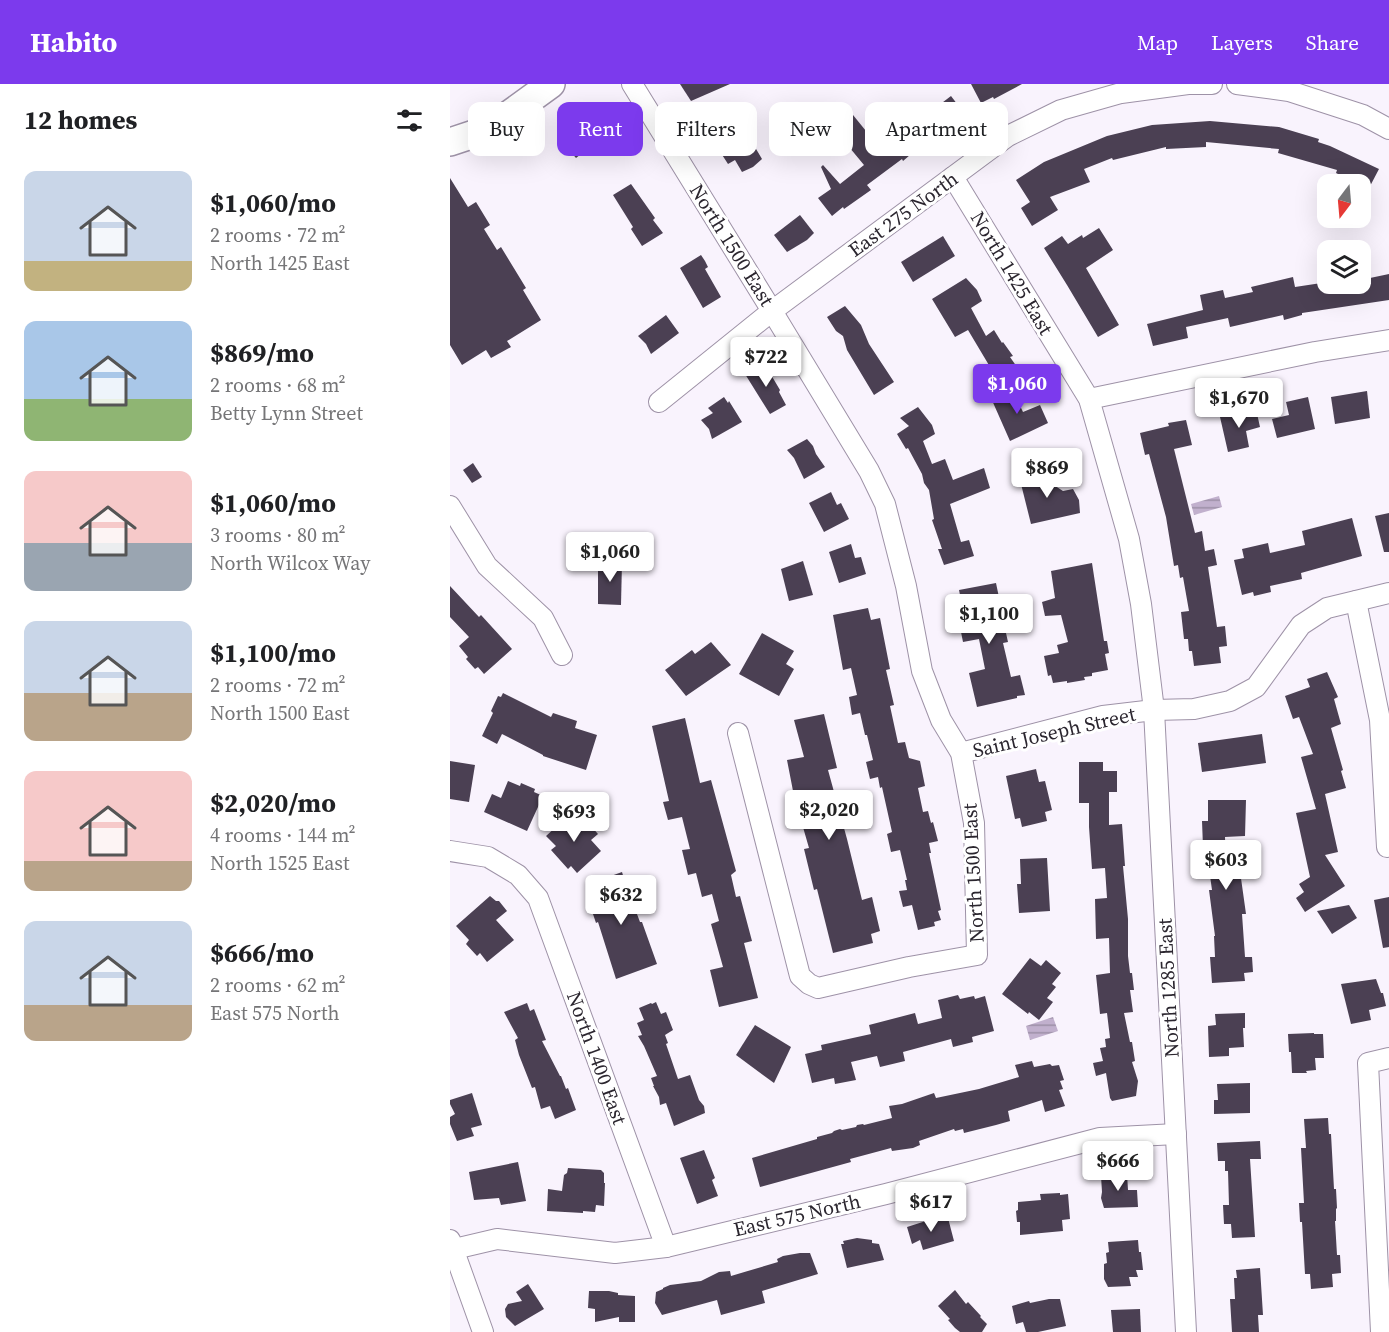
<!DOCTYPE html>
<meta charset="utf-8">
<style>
:root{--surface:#fff;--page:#f2f2f2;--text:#202124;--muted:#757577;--accent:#7c3aed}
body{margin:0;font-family:"Source Serif 4",serif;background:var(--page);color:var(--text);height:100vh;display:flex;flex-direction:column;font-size:22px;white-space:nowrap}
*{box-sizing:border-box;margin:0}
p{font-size:20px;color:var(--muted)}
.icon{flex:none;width:33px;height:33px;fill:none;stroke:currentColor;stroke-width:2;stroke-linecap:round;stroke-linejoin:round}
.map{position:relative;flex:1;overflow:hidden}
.drawer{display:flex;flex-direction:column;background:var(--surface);width:450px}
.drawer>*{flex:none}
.hud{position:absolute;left:18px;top:18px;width:570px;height:54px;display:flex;gap:12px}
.needle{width:39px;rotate:196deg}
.buttons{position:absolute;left:867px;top:90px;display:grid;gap:12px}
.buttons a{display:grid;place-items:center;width:54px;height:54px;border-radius:12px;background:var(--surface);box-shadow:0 6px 24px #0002;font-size:30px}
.price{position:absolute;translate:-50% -51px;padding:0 14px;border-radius:6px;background:#fff;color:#222;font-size:20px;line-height:39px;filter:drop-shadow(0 2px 3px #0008)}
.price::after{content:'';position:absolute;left:50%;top:36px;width:18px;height:14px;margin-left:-9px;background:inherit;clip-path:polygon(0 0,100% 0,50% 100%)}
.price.on{background:var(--accent);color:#fff}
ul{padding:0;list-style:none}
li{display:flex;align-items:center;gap:18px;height:150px;padding:0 24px}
li span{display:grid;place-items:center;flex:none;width:168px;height:120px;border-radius:12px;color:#555}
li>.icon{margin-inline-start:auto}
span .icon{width:72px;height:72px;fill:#fffc;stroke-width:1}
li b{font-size:26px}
h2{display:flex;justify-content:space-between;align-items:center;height:72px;padding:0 24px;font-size:26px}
.chip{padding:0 21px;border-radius:12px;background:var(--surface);box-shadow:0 6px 24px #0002;font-size:21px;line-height:54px}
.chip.on{background:var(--accent);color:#fff}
header{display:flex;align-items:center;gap:36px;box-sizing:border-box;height:84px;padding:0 30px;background:var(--accent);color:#fff}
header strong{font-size:28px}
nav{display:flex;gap:33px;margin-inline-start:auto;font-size:21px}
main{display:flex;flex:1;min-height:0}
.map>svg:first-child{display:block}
.water{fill:url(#water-rules)}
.building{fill:#4b4053}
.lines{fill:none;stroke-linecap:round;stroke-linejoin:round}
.street-casing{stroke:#9e92a7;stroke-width:22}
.secondary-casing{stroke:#9e92a7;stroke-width:30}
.street{stroke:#fff;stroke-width:20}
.secondary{stroke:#fff;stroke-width:27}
.labels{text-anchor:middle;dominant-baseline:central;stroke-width:6;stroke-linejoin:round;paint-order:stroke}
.street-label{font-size:20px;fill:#2b262f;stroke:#fff}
</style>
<header>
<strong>Habito</strong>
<nav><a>Map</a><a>Layers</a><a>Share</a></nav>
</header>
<main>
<section class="drawer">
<h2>12 homes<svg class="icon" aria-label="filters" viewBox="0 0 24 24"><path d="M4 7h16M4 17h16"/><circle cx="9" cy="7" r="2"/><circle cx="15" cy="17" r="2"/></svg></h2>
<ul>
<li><span style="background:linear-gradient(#c9d6e8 75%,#c2b280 0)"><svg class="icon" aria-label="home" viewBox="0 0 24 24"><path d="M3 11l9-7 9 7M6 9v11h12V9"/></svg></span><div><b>$1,060/mo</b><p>2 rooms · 72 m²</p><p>North 1425 East</p></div></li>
<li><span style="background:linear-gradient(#a9c7e8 65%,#8fb573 0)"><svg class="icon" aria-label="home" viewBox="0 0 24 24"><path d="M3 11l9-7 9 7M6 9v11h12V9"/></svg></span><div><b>$869/mo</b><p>2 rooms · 68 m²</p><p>Betty Lynn Street</p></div></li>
<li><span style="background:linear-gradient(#f6c9c9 60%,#9aa5b1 0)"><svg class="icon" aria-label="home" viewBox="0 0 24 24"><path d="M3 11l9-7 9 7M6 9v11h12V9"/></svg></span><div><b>$1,060/mo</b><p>3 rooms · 80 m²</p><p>North Wilcox Way</p></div></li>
<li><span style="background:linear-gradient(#c9d6e8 60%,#b9a48a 0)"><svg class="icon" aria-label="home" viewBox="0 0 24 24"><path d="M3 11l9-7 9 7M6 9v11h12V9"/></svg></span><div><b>$1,100/mo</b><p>2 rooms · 72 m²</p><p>North 1500 East</p></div></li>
<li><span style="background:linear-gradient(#f6c9c9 75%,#b9a48a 0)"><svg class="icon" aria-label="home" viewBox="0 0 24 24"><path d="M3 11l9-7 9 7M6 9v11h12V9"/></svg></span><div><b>$2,020/mo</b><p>4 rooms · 144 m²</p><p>North 1525 East</p></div></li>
<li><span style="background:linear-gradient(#c9d6e8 70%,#b9a48a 0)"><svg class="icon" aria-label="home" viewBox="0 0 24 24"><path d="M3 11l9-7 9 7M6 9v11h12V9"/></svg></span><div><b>$666/mo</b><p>2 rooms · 62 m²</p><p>East 575 North</p></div></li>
</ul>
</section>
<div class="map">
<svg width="939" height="1248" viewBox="0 0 939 1248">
<defs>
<pattern id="water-rules" width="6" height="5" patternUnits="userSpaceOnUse" patternTransform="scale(1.5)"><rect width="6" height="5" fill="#c1b0cd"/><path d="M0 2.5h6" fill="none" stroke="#9d8fa7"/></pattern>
</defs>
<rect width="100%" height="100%" fill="#f9f3fd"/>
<g class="water">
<path d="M769,412l3,11 -28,8 -3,-11z"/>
<path d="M603,933l5,14 -28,9 -4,-14z"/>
</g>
<g class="building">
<path d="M230,0h50l-39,17z"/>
<path d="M521,0h51l-28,15 -1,-2 -12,6z"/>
<path d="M501,12l13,17 -26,18 -35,30 -1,-2 -35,26 4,5 -27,19 -1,-2 -11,9 -14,-18 13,-9 -10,-22 2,-2 17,19 24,-19 -29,-35 18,-15 26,32 11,-8 1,2 13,-12 1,2z"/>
<path d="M153,23l13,19 -40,32 -16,-18z"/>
<path d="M760,37l69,6 40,12 -1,3 12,4 49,23 -11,21 -8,-4v-2h-2l-22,-11 1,-3 -59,-17 1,-4 -73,-7v5l-40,2v-2l-53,13 -1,-2 -28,11 6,13 -40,15 8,13 -26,16 -11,-18 9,-6 -14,-22 28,-18 63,-26 45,-11z"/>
<path d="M296,48l16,27 -9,8 -11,5 -7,-12 -7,4 -9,-14z"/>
<path d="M0,94l18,29 8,-5 14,23 -6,4 13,21 4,-3 25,41 -3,2 18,30 -34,21 4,6 -20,11 -5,-8 -24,15 -12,-20z"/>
<path d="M181,100l24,34 -2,2 10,13 -21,13 -11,-17 2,-2 -20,-32z"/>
<path d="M350,131l14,18 -7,7 -20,12 -13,-17z"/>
<path d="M649,144l14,22 -27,18 33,57 -21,12 -31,-52 -23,-37 18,-12 6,8 14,-9 1,3z"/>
<path d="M493,152l12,20 -42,26 -12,-20z"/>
<path d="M251,171l4,6 3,6 -3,2 16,28 -18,11 -23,-40z"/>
<path d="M939,190v26l-87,13v2l-18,5 -1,-5 -53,12 -2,-9 -42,9 2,11 -35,8 -6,-22 56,-14 -3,-15 23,-5 2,8 28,-6 -2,-5 42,-10 2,10 33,-5 43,2 -1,-6z"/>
<path d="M516,194l11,12 5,11 -11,7 15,28 8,-6 8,13 1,-1 10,14 -3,1 9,13 -20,12 -31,-52 -13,7 -23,-38z"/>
<path d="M395,222l16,19 8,19 25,38 -20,13 -27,-45 -4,-14 -7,-5 -9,-14z"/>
<path d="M216,231l13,18 -28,21 -5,-10 -8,-8z"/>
<path d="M314,279l16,27 -1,2 7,13 -16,9 -25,-40z"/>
<path d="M561,303l12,25 17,-7 8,18 -38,18 -19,-43z"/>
<path d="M917,307l3,27 -35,6 -4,-27z"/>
<path d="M274,313l4,6 1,-2 13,21 -30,17 -3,-10 -8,-9 12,-7 -5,-5z"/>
<path d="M858,313l7,32 -38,9 -5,-19 17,-4 -3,-13z"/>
<path d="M468,323l14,18 3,9 -12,7 9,23 13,-5 8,21 31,-12 6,20 -40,16 11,38 8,-2 5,16 -30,9 -6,-16h4l-10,-29 2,-1 -5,-29 -5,-7 -2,-9 -14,-26 -2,1 -9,-15 12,-8 -9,-8z"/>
<path d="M806,325l4,18 -14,4 3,16 -21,5 -8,-35z"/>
<path d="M736,336l6,25 -18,4 21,84 7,-2 3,20 9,-2 3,16 -9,2 9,60 8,-1 2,20 -8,1 2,16 -27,3 -2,-15h-3l-1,-12h-4l-3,-27 8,-1 -6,-34 -3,1 -2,-13 -4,1 -8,-49 -17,-63 -4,1 -5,-22 29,-7 -1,-3z"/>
<path d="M357,355l6,7 3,8 9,13 -21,12 -10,-21 -7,-8z"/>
<path d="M23,379l9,14 -10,6 -9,-13z"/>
<path d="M593,386l3,10 17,11 10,-2 6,11 1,13 -49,11 -12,-48z"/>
<path d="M381,408l6,13 4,-2 8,16 -25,13 -15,-29z"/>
<path d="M939,429v39h-5l-9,-36z"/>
<path d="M902,434l10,38 -61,17 1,6 -32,7 1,6 -17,4 -1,-4 -11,3 -8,-35 10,-2 -2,-9 26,-6 2,10 35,-8 -3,-14z"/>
<path d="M401,460l4,14 6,-1 5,17 -27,9 -10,-31z"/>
<path d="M148,477l24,1 -1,43 -23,-1z"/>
<path d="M353,477l10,34 -24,6 -8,-32z"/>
<path d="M642,479l12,78h3l2,12 -4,1 3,16 -16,3v3l-8,1 1,3 -18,3v-2l-14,2 -2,-8 -3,1 -4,-20 15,-3 -2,-8 11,-3 -7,-27 -16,1 -3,-14 13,-4 -4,-27z"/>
<path d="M546,499l6,29 9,-2 4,22 -9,1 2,9 -5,1 8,34 9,-2 5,20 -8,1v2l-40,9 -8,-34 16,-4 -6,-30 -16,3 -4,-20 6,-2 -6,-30z"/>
<path d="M0,502l29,31 2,-2 31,34 -28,25 -6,-7 -3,2 -9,-10 2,-2 -9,-11 10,-9 -19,-20z"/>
<path d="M418,524l3,12 9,-2 10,51 -4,1 8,35 -4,1 8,37 7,-1 4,16 11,3 5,25 -7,2 5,24 5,-1 3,12 2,-1 5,19 -9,2 2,10h-2l12,57 -3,1 3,9 -7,2 1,4 -17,4 -6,-25 -9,2 -4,-16 8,-1 -2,-10h2l-7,-30 -9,2 -4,-18 5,-2 -10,-45 -2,1 -2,-11 -8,2 -4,-17 7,-2 -6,-25h-2l-5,-22 -8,2 -3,-18 8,-2 -6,-27 -8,2 -10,-55z"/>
<path d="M312,549l32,18 -8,13 8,5 -15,27 -40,-22z"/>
<path d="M261,558l20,23 -45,31 -21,-26 27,-20 3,4z"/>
<path d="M877,588l11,25 -4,2 7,25 -10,4 12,42 -2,1 5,17 -21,6 13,58 -13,3 20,31 -40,26 -9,-14 8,-6 -5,-8 11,-7 -14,-64 20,-4 -15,-52 12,-3 -14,-37 -6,2 -8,-23 25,-9 -3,-8z"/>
<path d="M53,609l48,24 2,-4 24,8 -2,7 22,7 -11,35 -43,-14v-1l-41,-21 -5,10 -15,-8 11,-23 -2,-2 7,-15 3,1z"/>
<path d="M374,630l13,54 -9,2 19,69 15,61 10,-3 8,34 -9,3 2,9 -40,10 -16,-64 -3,1 -10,-41 5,-1 -15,-52 -7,-36 17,-3 -10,-37z"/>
<path d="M235,634l15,65 11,-3 25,91 -5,4 5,22 4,-1 12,45 -8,2 14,55 -39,9 -9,-37 13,-3 -12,-43 8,-3 -7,-27 -10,3 -6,-24 -8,2 -6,-25 8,-1 -8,-32 -14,3 -5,-18 6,-1 -17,-75z"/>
<path d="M812,650l4,29 -64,9 -4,-29z"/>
<path d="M0,677l25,4 -6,37 -19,-3z"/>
<path d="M629,678h24v9h14v21h-8v33l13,-1 3,42h-2l5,53v37l2,17h2l2,17h-4l3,22 -9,1 6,29h2l3,19 -3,1 6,19 -2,15 -24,5 -2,-3 -4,-25 -10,3 -3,-13 10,-2 -3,-13 6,-1 -1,-8 5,-1 -3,-25 -7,1 -4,-39 14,-2 -1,-35 -13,1 -1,-40 12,-1 -2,-30 -13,1 -3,-42v-24h-10z"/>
<path d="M586,685l3,13 6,-1 7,29 -7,2 2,9 -25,6 -2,-9 -5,1 -9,-43z"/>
<path d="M58,697l12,5 1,-3 14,6 -1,3 9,4 -16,35 -43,-19 8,-18 9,4z"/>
<path d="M758,716h38l-1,36 -20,1 1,29 13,-2 7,50h-4l3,43h7l1,15 -9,1 1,8 -33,2 -2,-26h5l-1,-21h1l-6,-46h3l-6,-43h-3l-1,-26h6z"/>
<path d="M119,731l5,6 7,-6 17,19 -7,6 10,11 -24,22 -6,-7 -3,3 -17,-19 5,-4 -10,-10z"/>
<path d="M597,774l3,53 -31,2 -2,-29h4l-1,-25z"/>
<path d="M172,788l3,10 6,-2 4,11 -6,2 11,29h2l15,42 -41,15 -18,-57 -2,1 -6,-18 3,-1 -7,-19z"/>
<path d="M40,812l6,5h3l8,10 -11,9 18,20 -27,22 -7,-9 -3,3 -11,-12 3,-4 -13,-14z"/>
<path d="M939,813v50l-6,1 -9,-48z"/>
<path d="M899,821l8,13 -25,16 -15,-23z"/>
<path d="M580,874l11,8 5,-6 15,13 -9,11 4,3 -9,11 6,4 -14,18 -10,-8 -1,2 -26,-20z"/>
<path d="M926,895l5,14h2l3,13 -17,4 2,10 -20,4 -10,-40z"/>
<path d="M508,911l2,4 14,-3 1,3 10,-3 9,35 -22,6 1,5 -20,5 -2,-8 -48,13 2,9 -25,6 -3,-11 -26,6 5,18 -21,4 -1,-6 -22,5 -7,-29 17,-4 -1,-5 50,-11 -2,-9 46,-12 3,11 24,-6 -4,-18z"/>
<path d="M206,918l5,12 5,-2 7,18 -8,5 3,8 -2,1 12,35 12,-4 9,25 5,6 1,7 -31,13 -8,-23 -6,2 -1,-8 -6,-11h1l-3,-8 6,-2 -13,-30 -6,-10 4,-1 -5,-12 7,-3 -5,-12 12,-5 1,1z"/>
<path d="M77,919l3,8 4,-2 12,31 -4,1 18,35h1l5,13 2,-1 8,22 -21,9 -5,-13 -9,3 -6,-22 -3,1 -13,-33 -4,-15 3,-2 -14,-26z"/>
<path d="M795,929v15h-2l1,19 -15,1v8l-20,1 -1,-31 8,-1 -1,-11z"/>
<path d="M305,941l36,22 -17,36 -38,-28z"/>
<path d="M864,949v1h9l1,24h-9l1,12 -10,1 1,2h-15l-1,-21h-2l-1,-18z"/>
<path d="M582,977l2,6 16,-3 2,2 7,-1 5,15 -4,1 3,8 -4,1 6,16 -20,6 -3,-12 -34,11 2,10 -14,4 -32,8 -1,-4 -8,2 -1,-2 -35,12 1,4 -7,3 -21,3 -1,-3 -41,11 1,3 -91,25 -8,-29 65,-19v-2l15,-4 2,-2 6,-2 2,1 14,-3 1,-2 6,-1 1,1 28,-7 -3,-12 13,-2 32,-11 2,5 43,-9 40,-12 -4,-12z"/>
<path d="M800,999v30l-36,1v-14h4l-1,-16z"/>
<path d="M22,1009l10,32 -11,3 3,8 -17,5 -7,-17v-7l5,-3 -5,-10v-4z"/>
<path d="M878,1034l1,16h2l3,55h2l1,19 -1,1v12h-1l2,34h3l1,18 -9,1 1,13 -22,2 -1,-15h-5l-3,-52h-2l-1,-19h5l-3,-55h5l-2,-29z"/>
<path d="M810,1057l1,18h-11l5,78 -23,1 -1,-14h-7l-1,-19h6l-1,-34h-3v-10h-7l-1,-18z"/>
<path d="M254,1066l11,28 -3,2 6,16 -21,8 -17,-46z"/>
<path d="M68,1078l8,39 -25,4 -2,-7 -25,2 -5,-28z"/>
<path d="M118,1084l33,2 3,3v10h1l-1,23 -8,-1 -1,7 -12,-1v2l-36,-2 1,-22 14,2 2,-16 3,-2z"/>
<path d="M677,1090l1,16h9l1,17 -34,1 -3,-10 1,-6 -1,-16z"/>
<path d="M610,1109v2l8,-1 2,25 -8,1 1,11 -43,4v-13h-3l-1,-11 2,-1v-8l23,-2 -1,-6z"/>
<path d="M498,1134l6,23 -31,9 -3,-10 -8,4 -5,-17 22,-7z"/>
<path d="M407,1154l15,2v3l7,1 5,16 -37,8 -6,-24h3l-1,-3z"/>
<path d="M688,1156l1,12h2l2,18h-7l2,7h-9l2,9 -23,1 -4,-8v-15l3,-1 -1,-10 3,-1 -1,-10z"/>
<path d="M350,1169h10l8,21 -56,17 3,12 -44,12 -4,-15 -55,15 -7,-12 1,-11 7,-3v-1l7,-3 31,-4 18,-9 11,-1 1,5 47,-14 -1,-3 6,-3z"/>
<path d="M810,1184l3,47h-5l1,17h-27l-2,-33h5l-1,-21h3l-1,-8z"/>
<path d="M78,1200l16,25 -29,17 -9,-9 -1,-8 3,-5 14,-3 -6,-9z"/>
<path d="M505,1206l11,14 2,-2 13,14 -1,1 7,7 -5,8h-22l-5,-4 -7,-8 2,-1 -12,-13z"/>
<path d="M139,1207h20l9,2v2l17,1v26h-16v-5l-24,5v-13l-7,-1z"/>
<path d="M599,1215h11l6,27 -28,6h-12l-3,-10 -7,2 -4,-18 17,-5 1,2z"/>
<path d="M690,1225l1,23h-28l-2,-22z"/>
</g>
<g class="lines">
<g class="street-casing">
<g id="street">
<path d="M182,0l140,227 97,160 16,33 21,82 16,85 19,49 20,33 13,70 3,132 -68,12 -91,21 -9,-4 -9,-8 -62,-243"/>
<path d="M787,0l52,7 74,24 26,14"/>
<path d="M503,93l136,222 40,140 12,65 13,106 32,622"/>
<path d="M639,315l226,-47 74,-12"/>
<path d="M209,318l113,-91 236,-175 53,-26 60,-17 67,-9h24"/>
<path d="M0,422l37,60 56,52 19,37"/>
<path d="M906,517l24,119 7,127"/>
<path d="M511,669l142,-37 51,-6 40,-1 36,-8 26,-14 45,-62 26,-17 62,-15"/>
<path d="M0,767l38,6 30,18 20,23 128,349"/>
<path d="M0,1156l33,92"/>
<path d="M0,1166l47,-11 118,14 51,-6 220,-53 214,-56 76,-4"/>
<path d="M931,1248l-13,-269 21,-5"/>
</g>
</g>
<g class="secondary-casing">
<path id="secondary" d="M0,58l27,-9 30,-17 44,-32"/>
</g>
<use href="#street" class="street"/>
<use href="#secondary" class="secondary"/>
</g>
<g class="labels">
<g class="street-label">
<text transform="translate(453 130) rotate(-36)">East 275 North</text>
<text transform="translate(282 161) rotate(58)">North 1500 East</text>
<text transform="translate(562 189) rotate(59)">North 1425 East</text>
<text transform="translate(604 648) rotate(-13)">Saint Joseph Street</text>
<text transform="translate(523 789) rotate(-93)">North 1500 East</text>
<text transform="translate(718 904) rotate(-93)">North 1285 East</text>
<text transform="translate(147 974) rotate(70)">North 1400 East</text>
<text transform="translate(347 1131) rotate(-13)">East 575 North</text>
</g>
</g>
</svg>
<div class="buttons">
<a><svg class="needle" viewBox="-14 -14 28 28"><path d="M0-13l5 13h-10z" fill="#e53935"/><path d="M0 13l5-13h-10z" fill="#757577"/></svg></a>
<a><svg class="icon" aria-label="layers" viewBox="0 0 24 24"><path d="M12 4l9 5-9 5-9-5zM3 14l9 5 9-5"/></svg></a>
</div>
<b class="price" style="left:316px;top:304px">$722</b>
<b class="price on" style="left:567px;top:331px">$1,060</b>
<b class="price" style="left:789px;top:345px">$1,670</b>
<b class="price" style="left:597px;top:415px">$869</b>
<b class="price" style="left:160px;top:499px">$1,060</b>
<b class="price" style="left:539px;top:561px">$1,100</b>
<b class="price" style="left:379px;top:757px">$2,020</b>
<b class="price" style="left:124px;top:759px">$693</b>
<b class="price" style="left:776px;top:807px">$603</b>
<b class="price" style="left:171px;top:842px">$632</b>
<b class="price" style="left:668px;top:1108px">$666</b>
<b class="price" style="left:481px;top:1149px">$617</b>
<div class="hud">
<a class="chip">Buy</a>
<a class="chip on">Rent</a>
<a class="chip">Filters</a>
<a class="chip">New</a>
<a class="chip">Apartment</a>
</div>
</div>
</main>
